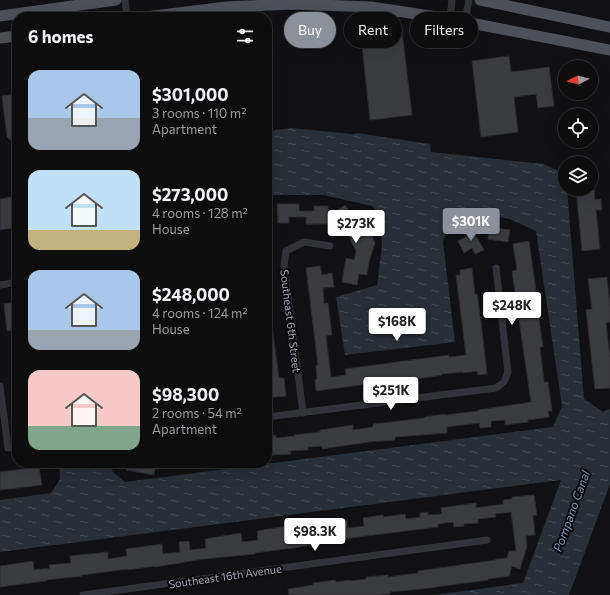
<!DOCTYPE html>
<meta charset="utf-8">
<style>
:root{--surface:#0d0d0e;--page:#161617;--text:#f1f3f6;--muted:#9a9c9e;--line:#2d2d2e;--accent:#8c9099}
body{margin:0;font-family:Commissioner,sans-serif;background:var(--page);color:var(--text);height:100vh;display:flex;flex-direction:column;font-size:15px;white-space:nowrap}
*{box-sizing:border-box;margin:0}
p{font-size:13px;color:var(--muted)}
.icon{flex:none;width:22px;height:22px;fill:none;stroke:currentColor;stroke-width:2;stroke-linecap:round;stroke-linejoin:round}
.map{position:relative;flex:1;overflow:hidden}
.details{position:absolute;left:12px;top:12px;width:260px;height:456px;display:flex;flex-direction:column;background:var(--surface);border-radius:16px;box-shadow:0 4px 16px #0002,0 0 0 1px var(--line)}
.details>*{flex:none}
.banner{position:absolute;left:284px;top:12px;width:266px;height:36px;display:flex;gap:8px}
.needle{width:26px;rotate:264deg}
.buttons{position:absolute;left:558px;top:60px;display:grid;gap:8px}
.buttons a{display:grid;place-items:center;width:40px;height:40px;border-radius:50%;background:var(--surface);box-shadow:0 4px 16px #0002,0 0 0 1px var(--line);font-size:20px}
.price{position:absolute;translate:-50% -34px;padding:0 9px;border-radius:4px;background:#fff;color:#222;font-size:13px;line-height:26px;filter:drop-shadow(0 1px 2px #0008)}
.price::after{content:'';position:absolute;left:50%;top:24px;width:12px;height:9px;margin-left:-6px;background:inherit;clip-path:polygon(0 0,100% 0,50% 100%)}
.price.selected{background:var(--accent);color:#fff}
ul{padding:0;list-style:none}
li{display:flex;align-items:center;gap:12px;height:100px;padding:0 16px}
li span{display:grid;place-items:center;flex:none;width:112px;height:80px;border-radius:12px;color:#555}
li>.icon{margin-inline-start:auto}
span .icon{width:48px;height:48px;fill:#fffc;stroke-width:1}
li b{font-size:17px}
h2{display:flex;justify-content:space-between;align-items:center;height:48px;padding:0 16px;font-size:17px}
.chip{padding:0 14px;border-radius:18px;background:var(--surface);box-shadow:0 4px 16px #0002,0 0 0 1px var(--line);font-size:14px;line-height:36px}
.chip.selected{background:var(--accent);color:#fff}
.map>svg:first-child{display:block}
.water{fill:url(#water-ripples)}
.building{fill:#3b3c40;stroke:#2c2b2f}
.lines{fill:none;stroke-linecap:round;stroke-linejoin:round}
.minor{stroke:#323338;stroke-width:7}
.primary{stroke:#4e5057;stroke-width:11}
.labels{text-anchor:middle;dominant-baseline:central;stroke-width:4;stroke-linejoin:round;paint-order:stroke}
.street-label{font-size:11px;fill:#a3a7b4;stroke:#0c0c0e}
.water-label{font-size:12px;font-style:italic;fill:#7993b0;stroke:#0c0c0e}
</style>
<div class="map">
<svg width="610" height="595" viewBox="0 0 610 595">
<defs>
<pattern id="water-ripples" width="26" height="14" patternUnits="userSpaceOnUse"><rect width="26" height="14" fill="#282f36"/><path d="M2 4q2-2 4 0t4 0M15 11q2-2 4 0t4 0" fill="none" stroke="#444a51"/></pattern>
</defs>
<rect width="100%" height="100%" fill="#111113"/>
<path class="water" d="M291,128l61,6 5,-1 73,11 1,8 113,12 21,10v15h2l17,210 19,13 7,-3v75l-41,111h-134l88,-12 38,-103 -561,72v-52l51,-7 9,-14 -1,-16h52l1,8 13,11 428,-55 9,-21 -26,-175 -26,-12 -23,-4 -22,1 -16,7 -6,19 12,100 -110,13 -9,-58 41,-12 5,-40 -3,-30 -7,-9 -48,-11h-57v-64z"/>
<g class="building">
<path d="M402,31l10,84 -42,5 -9,-84z"/>
<path d="M325,35v9l-17,1v-9z"/>
<path d="M509,56l2,16 38,-5 5,39 -16,2 -2,-14 -22,3 4,35 -37,5 -9,-76z"/>
<path d="M17,94v52l-10,-9 -5,-41z"/>
<path d="M576,189h18l1,11 6,-1 1,11h-6l4,39 -18,2z"/>
<path d="M17,196v31l-17,3v-31z"/>
<path d="M277,204h22v7h15v-5h14v18h-22v-7h-17v6h-11z"/>
<path d="M345,205l7,10 5,-4 11,17 1,-1 4,9v2l2,5 -6,19 -2,13 -8,-1 -2,11 -15,-3 4,-24 8,2 2,-9 -9,-18 -2,1 -13,-20z"/>
<path d="M470,225l14,25 -9,4 -3,-6 -8,5 -6,-12 9,-5 -4,-7z"/>
<path d="M490,227l20,3 -2,12 -20,-3z"/>
<path d="M529,241l11,78h-1l4,28h-3l4,35h4l4,29h-4l1,6 -21,3v2l-23,3v-5l-14,1v6l-11,1 -1,-5 -32,4v6l-52,4v3l-26,2 -47,7v-3l-14,1v3l-18,1 1,3 -21,1 -2,-19 8,-1v3l19,-2 -1,-1 26,-3v-2l33,-5v5l20,-3v-3l52,-6v-1l20,-3v1l33,-4v-1l53,-8 -11,-75 -8,-56 5,-1 -4,-26z"/>
<path d="M320,266l2,9 10,-2 2,14 -11,1 1,16 4,-1 4,32 -6,1 5,41 15,-2 -1,-6 104,-14v2l17,-2 -10,-80h4v-5l12,-2 3,26h2l4,28 6,52 -9,1 -1,-4 -14,2v-1l-21,2v1l-46,7v5l-7,1 -1,-6h-3l-1,-4 -17,2 1,4 -52,7 -1,-11 2,-1 -1,-13 2,-1 -12,-97z"/>
<path d="M607,277l3,30v15l-4,1 4,35v30l-15,1 -9,-79 6,-1 -4,-30z"/>
<path d="M17,302v44h-4l-2,-16 -4,1 -3,-27z"/>
<path d="M267,318h4l8,60h5l2,18 -19,2z"/>
<path d="M127,463h43l1,4 -16,2 -1,6 -28,-5z"/>
<path d="M39,467l3,18 -42,5v-18z"/>
<path d="M534,495l3,20 -4,1 2,19 -9,1 1,10 -7,23 -8,-3 -3,10 -21,3v1l-67,9 -31,3v2l-10,1h-91l-1,-6 25,-4v-2l22,-3 1,2 14,-2v1l16,-2v-2l22,-2v2l30,-4v-2l78,-11v-1l11,-1 2,-7h7l-5,-39 -16,2 1,3 -18,2v4l-14,1v2l-10,1 -1,-5 -15,2v3l-80,10 -50,8v1l-53,7v1l-52,5 -48,8v-1l-27,4v-1l-46,6v1l-36,4v1l-46,6v-21l33,-5 1,9 16,-2 -1,-3 22,-2 -1,-7 38,-4v7l19,-3 -1,-7 36,-5 1,10 17,-2 -1,-10 10,-1 1,9 16,-2 -1,-9 36,-6 1,9 16,-2 -1,-9 37,-6 1,7 11,-2v2l31,-4 -1,-7 11,-1 1,8 16,-2 -1,-8 20,-3v2l22,-3 1,5 14,-2v-4l8,-1v3l14,-1 -1,-6 35,-5v5l27,-4v-4l9,-1v-2z"/>
</g>
<g class="lines">
<g class="minor">
<path d="M125,0l2,17"/>
<path d="M450,19l2,-19"/>
<path d="M465,21l4,-21"/>
<path d="M0,285l17,-3"/>
<path d="M0,386l8,62"/>
<path d="M303,413l-19,-148 2,-14 18,-9 26,4"/>
<path d="M267,417l229,-29 8,-6 4,-10 -12,-104"/>
<path d="M83,595l404,-55"/>
</g>
<g class="primary">
<path d="M480,0l130,27"/>
<path d="M0,16l116,-16"/>
<path d="M146,17l80,-10 22,-1 45,-2 78,3 79,12 160,31"/>
<path d="M0,38l17,-2"/>
</g>
</g>
<g class="labels">
<g class="street-label">
<text transform="translate(291 321) rotate(83)">Southeast 6th Street</text>
<text transform="translate(225 576) rotate(-8)">Southeast 16th Avenue</text>
</g>
<g class="water-label">
<text transform="translate(571 511) rotate(-70)">Pompano Canal</text>
</g>
</g>
</svg>
<div class="buttons">
<a><svg class="needle" viewBox="-14 -14 28 28"><path d="M0-13l5 13h-10z" fill="#e53935"/><path d="M0 13l5-13h-10z" fill="#9a9c9e"/></svg></a>
<a><svg class="icon" aria-label="locate" viewBox="0 0 24 24"><circle cx="12" cy="12" r="6"/><path d="M12 2v4M12 18v4M2 12h4M18 12h4"/></svg></a>
<a><svg class="icon" aria-label="layers" viewBox="0 0 24 24"><path d="M12 4l9 5-9 5-9-5zM3 14l9 5 9-5"/></svg></a>
</div>
<b class="price selected" style="left:471px;top:242px">$301K</b>
<b class="price" style="left:356px;top:244px">$273K</b>
<b class="price" style="left:512px;top:326px">$248K</b>
<b class="price" style="left:397px;top:342px">$168K</b>
<b class="price" style="left:391px;top:411px">$251K</b>
<b class="price" style="left:315px;top:552px">$98.3K</b>
<div class="banner">
<a class="chip selected">Buy</a>
<a class="chip">Rent</a>
<a class="chip">Filters</a>
</div>
<section class="details">
<h2>6 homes<svg class="icon" aria-label="filters" viewBox="0 0 24 24"><path d="M4 7h16M4 17h16"/><circle cx="9" cy="7" r="2"/><circle cx="15" cy="17" r="2"/></svg></h2>
<ul>
<li><span style="background:linear-gradient(#a9c7e8 60%,#9aa5b1 0)"><svg class="icon" aria-label="home" viewBox="0 0 24 24"><path d="M3 11l9-7 9 7M6 9v11h12V9"/></svg></span><div><b>$301,000</b><p>3 rooms · 110 m²</p><p>Apartment</p></div></li>
<li><span style="background:linear-gradient(#bfe0f5 75%,#c2b280 0)"><svg class="icon" aria-label="home" viewBox="0 0 24 24"><path d="M3 11l9-7 9 7M6 9v11h12V9"/></svg></span><div><b>$273,000</b><p>4 rooms · 128 m²</p><p>House</p></div></li>
<li><span style="background:linear-gradient(#a9c7e8 75%,#9aa5b1 0)"><svg class="icon" aria-label="home" viewBox="0 0 24 24"><path d="M3 11l9-7 9 7M6 9v11h12V9"/></svg></span><div><b>$248,000</b><p>4 rooms · 124 m²</p><p>House</p></div></li>
<li><span style="background:linear-gradient(#f6c9c9 70%,#7fa58c 0)"><svg class="icon" aria-label="home" viewBox="0 0 24 24"><path d="M3 11l9-7 9 7M6 9v11h12V9"/></svg></span><div><b>$98,300</b><p>2 rooms · 54 m²</p><p>Apartment</p></div></li>
</ul>
</section>
</div>
